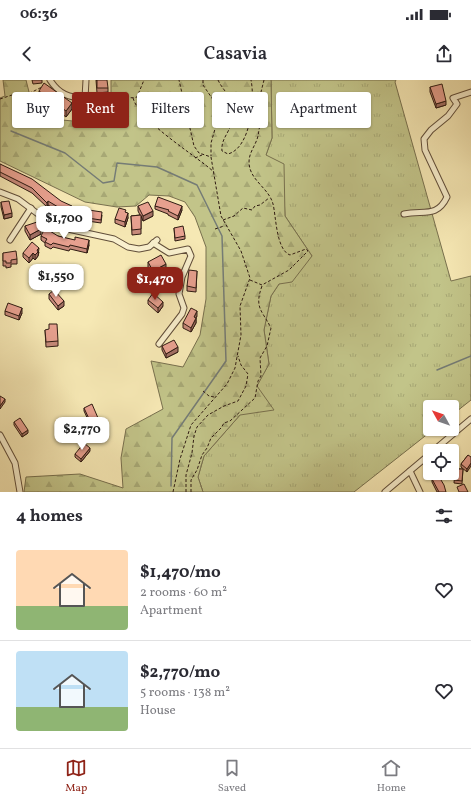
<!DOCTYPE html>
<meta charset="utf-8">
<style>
:root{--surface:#fff;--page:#f2f2f3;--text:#2b2b33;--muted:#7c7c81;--line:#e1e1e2;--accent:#8f2418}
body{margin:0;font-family:Vollkorn,serif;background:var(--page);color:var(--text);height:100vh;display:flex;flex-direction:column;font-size:15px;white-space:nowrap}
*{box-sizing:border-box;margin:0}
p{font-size:13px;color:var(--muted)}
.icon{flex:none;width:22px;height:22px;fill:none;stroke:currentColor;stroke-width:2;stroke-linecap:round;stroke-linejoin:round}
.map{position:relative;height:412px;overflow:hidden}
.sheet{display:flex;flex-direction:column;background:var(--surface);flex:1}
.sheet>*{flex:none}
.top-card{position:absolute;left:12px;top:12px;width:447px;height:36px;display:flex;gap:8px}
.needle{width:26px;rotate:310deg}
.fabs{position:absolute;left:423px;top:320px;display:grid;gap:8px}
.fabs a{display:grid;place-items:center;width:36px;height:36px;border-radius:4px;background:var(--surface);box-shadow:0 1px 3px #0004;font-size:20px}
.price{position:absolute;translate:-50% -34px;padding:0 9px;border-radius:8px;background:#fff;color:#222;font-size:13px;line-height:26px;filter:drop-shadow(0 1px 2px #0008)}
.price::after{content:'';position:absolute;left:50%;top:24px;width:12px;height:9px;margin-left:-6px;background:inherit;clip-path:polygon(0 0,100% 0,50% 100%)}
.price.selected{background:var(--accent);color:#fff}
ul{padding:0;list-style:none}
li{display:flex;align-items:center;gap:12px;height:100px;padding:0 16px}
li+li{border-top:1px solid var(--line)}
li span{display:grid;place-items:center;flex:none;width:112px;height:80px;border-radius:4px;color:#555}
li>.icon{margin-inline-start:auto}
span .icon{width:48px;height:48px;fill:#fffc;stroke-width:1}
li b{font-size:17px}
h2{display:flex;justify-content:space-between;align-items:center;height:48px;padding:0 16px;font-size:17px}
.chip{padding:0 14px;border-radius:4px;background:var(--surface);box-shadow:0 1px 3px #0004;font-size:14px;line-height:36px}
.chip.selected{background:var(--accent);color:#fff}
.status{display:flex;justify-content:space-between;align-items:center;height:28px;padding:0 20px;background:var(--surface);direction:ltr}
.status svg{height:11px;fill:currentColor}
header{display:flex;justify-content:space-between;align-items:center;height:52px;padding:0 16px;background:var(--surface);font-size:18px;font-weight:600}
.menu{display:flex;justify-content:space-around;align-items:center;height:56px;border-top:1px solid var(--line);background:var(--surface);font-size:11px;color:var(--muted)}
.menu a{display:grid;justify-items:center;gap:2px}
.menu .selected{color:var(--accent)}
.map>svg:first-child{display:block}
.grass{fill:url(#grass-tufts);stroke:#78704e}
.forest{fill:url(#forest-firs);stroke:#78704e}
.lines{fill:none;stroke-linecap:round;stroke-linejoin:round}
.stream{stroke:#757c76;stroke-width:1.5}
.minor-casing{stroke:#614e3a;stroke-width:7}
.path{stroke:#2f1b12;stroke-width:1;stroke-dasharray:3 2;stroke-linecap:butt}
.minor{stroke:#f9f0ce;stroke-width:5}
.wall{fill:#c78a7b;stroke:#2f1b12}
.shaded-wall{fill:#a27064;stroke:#2f1b12}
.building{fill:#e7a08f;stroke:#2f1b12}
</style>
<div class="status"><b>06:36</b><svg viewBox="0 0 49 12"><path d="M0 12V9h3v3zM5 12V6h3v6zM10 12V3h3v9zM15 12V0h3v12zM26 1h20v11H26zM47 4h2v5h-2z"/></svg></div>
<header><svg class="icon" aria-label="back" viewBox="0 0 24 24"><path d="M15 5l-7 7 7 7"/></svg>Casavia<svg class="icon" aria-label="share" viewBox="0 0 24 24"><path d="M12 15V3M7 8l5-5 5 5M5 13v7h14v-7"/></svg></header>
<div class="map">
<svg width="471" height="412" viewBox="0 0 471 412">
<defs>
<pattern id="grass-tufts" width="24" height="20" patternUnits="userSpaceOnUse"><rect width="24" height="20" fill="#c2c489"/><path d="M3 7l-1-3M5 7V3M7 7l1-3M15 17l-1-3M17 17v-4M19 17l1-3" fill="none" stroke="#a7a875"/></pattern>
<pattern id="forest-firs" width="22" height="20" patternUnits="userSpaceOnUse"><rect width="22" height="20" fill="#c2c489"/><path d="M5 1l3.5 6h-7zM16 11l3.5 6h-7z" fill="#a7a875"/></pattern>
</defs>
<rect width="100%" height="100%" fill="#f6e8b4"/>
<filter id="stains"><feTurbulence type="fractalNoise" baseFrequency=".005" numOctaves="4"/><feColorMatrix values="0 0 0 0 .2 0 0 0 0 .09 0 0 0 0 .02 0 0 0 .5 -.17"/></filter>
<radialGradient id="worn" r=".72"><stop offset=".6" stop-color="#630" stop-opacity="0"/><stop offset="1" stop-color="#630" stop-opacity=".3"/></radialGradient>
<path class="grass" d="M271,0h125l-1,2 56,199 20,-5v124l-19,15v-8h-22v22h4l-80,63h-151l-5,-15 6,-21 36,-41 29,-51 -5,-34 7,-34 8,-12 33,-28 -27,-40 -1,-20 -18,-41 6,-17z"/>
<path class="forest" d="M3,0h23l5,20 22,19 58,6v-45h160l1,58 -6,17 18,9 1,52 27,40 -20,26 -13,2 -8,12 -7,34 5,34 -12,22 17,24 -34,5 -36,41 -6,21 5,15h-179l2,-15 54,-3 43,14 -2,-30 5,-29 37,-20 -12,-48 32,6 17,-32 6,-36v-52l-11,-30 -10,-15 -16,-6 -20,-1 -13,11 -19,1 -32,-5 -85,-41v-63l5,-2z"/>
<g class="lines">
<g class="stream">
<path d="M11,51l54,22 38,30 11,-2 3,-18 40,4 40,18 25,51 4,125 -54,77 -1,48"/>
<path d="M437,290l34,-14"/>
</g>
<g class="minor-casing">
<g id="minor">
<path d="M50,0c9,14 19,18 35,18l1,-18"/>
<path d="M85,18h22"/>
<path d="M0,112l18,7 36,27 60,13 14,8 11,2 10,-2 8,-7"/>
<path d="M404,134c20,-4 33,4 43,-17l-22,-47 -1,-11 7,-9 17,-14 9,-12 -4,-6 18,-6"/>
<path d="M10,160l21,-32"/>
<path d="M153,163l16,10 19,-4 3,7 -9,21 -3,17 5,14 -2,6 -23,30"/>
<path d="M0,355l15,28 5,29"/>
<path d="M433,371l38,-32"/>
<path d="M410,391l10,21"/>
<path d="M385,412l45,-38"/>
</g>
</g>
<g class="path">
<path d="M203,0v5l13,19 3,11 -8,28v13"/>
<path d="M218,0c4,9 12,15 14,24 6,24 -12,31 -10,47l6,3c23,-6 27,-55 23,-74"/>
<path d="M111,17c10,-4 16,3 26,0l7,-17"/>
<path d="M133,18c6,23 62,57 81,74"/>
<path d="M252,18l4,3 4,-5 4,-16"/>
<path d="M0,19l15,-5 15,-1 12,-6"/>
<path d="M195,78l7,-3"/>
<path d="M223,140l11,-4 9,-8 9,2 3,-4 5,-1 9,-7"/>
<path d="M215,149l9,-3"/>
<path d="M250,200l12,5 27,-15 19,-19 -2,-2 -16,6c-14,-5 -14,-40 -17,-51 -4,-16 -24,-24 -24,-42 0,-10 7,-17 9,-26 1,-5 1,-10 4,-15l-7,-9 -1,-10 2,-1"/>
<path d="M203,311l6,5 5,1"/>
<path d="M173,412l7,-33 11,-34 36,-41 8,-16 6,-33 -1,-29 10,-28 -9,-27 -20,-35 -10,-59 -12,-4 -5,-7 -15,-66"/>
<path d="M186,412v-17l6,-22 2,-17 3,-9 11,-12 16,-9 14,-5 8,-15 2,-12 -7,-9 -3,-9"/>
<path d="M191,412v-12l6,-10 5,-15 5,-7 4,-10 10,-10 3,-5 6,-2 25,-23 3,-17 3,-5 -1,-18 7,-12 4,-18c-9,-18 -17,-20 -9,-42"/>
</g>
<use href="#minor" class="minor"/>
</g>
<g class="wall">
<path d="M32,0h10v3l-9,1z"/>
<path d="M96,0l12,8v4l-11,1z"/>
<path d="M430,7l16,18 -10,3 -6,-16z"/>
<path d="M39,11l33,18 -6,8 -27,-20z"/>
<path d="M80,23l30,1 -1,14 -30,-1z"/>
<path d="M0,84l72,46 -4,7 -20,-12 -1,2 -15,-14 -32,-17z"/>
<path d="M1,122l11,15 -8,2 -3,-12z"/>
<path d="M138,126l15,10 -10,5 -2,-5v18l-9,1 -1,-19 9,-1 -2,-4z"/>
<path d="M155,126l27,4 -4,10 -10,-5v-1l-13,-5z"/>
<path d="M126,132l2,6 -3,9 -10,-4v-4z"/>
<path d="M102,135l-1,8 -27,-4v-3z"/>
<path d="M25,146l16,8 -11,6 -5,-9z"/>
<path d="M174,148l11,8v3l-10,2z"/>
<path d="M41,156h17l31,9 -2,8 -17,-4 -1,2 -16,-4 -2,2 -6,-3v-3l-4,-3z"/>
<path d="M39,172l-1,4 -3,4 -2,-2 -4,5 -6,-6v-4z"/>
<path d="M3,173l14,6v5h-6v3l-5,1v-2h-3z"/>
<path d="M148,182l18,7 -13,7 -5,-9z"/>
<path d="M197,191l-1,21 -9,-1v-5z"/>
<path d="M49,214l15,12 -6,4 -9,-11z"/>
<path d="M148,220l15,6 -5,7 -10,-9z"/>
<path d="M5,231l17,2 -3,7 -14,-5z"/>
<path d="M197,236l-1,2v5l-5,9 -8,-4v-5z"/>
<path d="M45,250l13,11v5l-12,1z"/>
<path d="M162,266l16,6 -12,6 -4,-8z"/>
<path d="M84,328l14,13 -8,3 -6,-13z"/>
<path d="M14,342l14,11 -6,4 -8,-12z"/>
<path d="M90,371l-9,11 -6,-5v-3z"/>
<path d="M468,375l-1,17 -6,-5v-3z"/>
<path d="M455,389h8l-1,15 -8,-1z"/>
<path d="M432,399l14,13h-9l-5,-10z"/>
</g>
<g class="shaded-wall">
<path d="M446,21v4l-10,3v-4z"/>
<path d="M72,23v6l-6,8v-6z"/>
<path d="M48,121v4l-1,2v-4z"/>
<path d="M72,126v4l-4,7v-4z"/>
<path d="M182,126v4l-4,10v-4z"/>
<path d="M153,131v5l-10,5v-5z"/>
<path d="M12,133v4l-8,2v-4z"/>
<path d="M128,133v5l-3,9v-5z"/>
<path d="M41,149v5l-11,6v-5z"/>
<path d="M89,160v5l-2,8v-4z"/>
<path d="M39,168l-1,8 -3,4v-5l2,-5z"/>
<path d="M33,173v5l-4,5v-5z"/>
<path d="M166,184v5l-13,7v-5z"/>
<path d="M64,221v5l-6,4v-4z"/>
<path d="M163,222v4l-5,7v-5z"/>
<path d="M22,228v5l-3,7v-4z"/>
<path d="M197,231v5l-3,5v-4z"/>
<path d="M196,238v5l-5,9v-4z"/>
<path d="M178,267v5l-12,6v-4z"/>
<path d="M5,319v3l-5,7v-3z"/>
<path d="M98,338v3l-8,3v-3z"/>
<path d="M28,350v3l-6,4v-3z"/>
<path d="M90,368v3l-9,11v-3z"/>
<path d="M471,383v3l-4,6v-3z"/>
</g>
<g class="building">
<path d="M97,0h10l1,8h-11z"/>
<path d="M44,3l28,20 -6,8 -27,-20z"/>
<path d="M442,4l4,17 -10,3 -6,-17z"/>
<path d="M80,23l30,1 -1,10 -30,-2z"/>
<path d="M0,84l32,15 29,22 11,5 -4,7 -20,-12 -1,2 -15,-15 -32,-16z"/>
<path d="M158,117l24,9 -4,10 -10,-5 1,-1 -14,-4z"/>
<path d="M9,121l3,12 -8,2 -3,-13z"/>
<path d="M148,122l5,9 -10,5 -5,-10z"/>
<path d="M75,128l27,4 -1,8 -27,-4z"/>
<path d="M119,128l7,2 -1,2 3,1 -3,9 -10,-3z"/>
<path d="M141,135v14l-9,1 -1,-14z"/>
<path d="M37,142l4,7 -11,6 -5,-9z"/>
<path d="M183,146l2,10 -10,2 -1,-10z"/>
<path d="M45,148l13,8 17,4v-3l14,3 -2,9 -17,-4 -1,2 -16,-4 -2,2 -6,-3 2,-3 -6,-3z"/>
<path d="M32,162l7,6 -2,2 1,2 -3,3 -2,-2 -4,5 -6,-5z"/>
<path d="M16,171l1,8 -6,1v3h-5v-2h-3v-8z"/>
<path d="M161,175l5,9 -13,7 -5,-9z"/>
<path d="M189,190l8,1 -1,17 -9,-2z"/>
<path d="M54,210l10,11 -6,5 -9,-12z"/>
<path d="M153,213l10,9 -5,6 -10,-8z"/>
<path d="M8,223l14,5 -3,8 -14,-5z"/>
<path d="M191,228l6,3 -3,6 2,1 -5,10 -8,-5z"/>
<path d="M49,244h8l1,17 -12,1 -1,-12 4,-1z"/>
<path d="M174,260l4,7 -12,7 -4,-8z"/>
<path d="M0,316l5,3 -5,7z"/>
<path d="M92,324l6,14 -8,3 -6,-13z"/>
<path d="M20,338l8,12 -6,4 -8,-12z"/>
<path d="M84,363l6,5 -9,11 -6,-5z"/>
<path d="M468,375l3,2v6l-4,6 -6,-5z"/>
<path d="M455,389h8l-1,12 -8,-1z"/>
<path d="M438,395l6,10 2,7h-7l-7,-13z"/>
<path d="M464,404l4,8h-9l-2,-5z"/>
</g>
<rect width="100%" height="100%" filter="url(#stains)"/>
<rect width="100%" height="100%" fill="url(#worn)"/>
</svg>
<div class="fabs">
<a><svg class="needle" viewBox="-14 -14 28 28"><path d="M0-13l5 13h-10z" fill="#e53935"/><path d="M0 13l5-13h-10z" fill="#7c7c81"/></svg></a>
<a><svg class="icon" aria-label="locate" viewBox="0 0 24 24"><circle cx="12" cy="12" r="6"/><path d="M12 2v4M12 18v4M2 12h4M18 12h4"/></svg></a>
</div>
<b class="price" style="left:64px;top:160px">$1,700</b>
<b class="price" style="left:56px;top:218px">$1,550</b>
<b class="price selected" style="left:155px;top:221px">$1,470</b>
<b class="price" style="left:82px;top:371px">$2,770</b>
<div class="top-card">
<a class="chip">Buy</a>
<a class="chip selected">Rent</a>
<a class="chip">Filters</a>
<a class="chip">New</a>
<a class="chip">Apartment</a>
</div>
</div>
<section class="sheet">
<h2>4 homes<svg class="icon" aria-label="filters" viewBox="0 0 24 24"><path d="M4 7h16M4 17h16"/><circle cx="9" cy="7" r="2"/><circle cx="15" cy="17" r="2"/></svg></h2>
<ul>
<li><span style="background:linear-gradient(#ffd9b3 70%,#8fb573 0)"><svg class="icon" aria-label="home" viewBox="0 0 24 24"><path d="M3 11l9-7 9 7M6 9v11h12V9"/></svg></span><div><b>$1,470/mo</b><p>2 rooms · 60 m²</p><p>Apartment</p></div><svg class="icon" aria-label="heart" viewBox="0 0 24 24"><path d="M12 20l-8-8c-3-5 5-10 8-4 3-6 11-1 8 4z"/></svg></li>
<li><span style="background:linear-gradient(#bfe0f5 70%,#8fb573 0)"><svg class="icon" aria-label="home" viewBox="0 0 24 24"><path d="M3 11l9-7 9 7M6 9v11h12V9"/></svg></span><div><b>$2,770/mo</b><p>5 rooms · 138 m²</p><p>House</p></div><svg class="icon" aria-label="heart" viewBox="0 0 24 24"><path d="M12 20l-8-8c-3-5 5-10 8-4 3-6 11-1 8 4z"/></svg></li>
</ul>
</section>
<nav class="menu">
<a class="selected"><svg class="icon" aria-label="map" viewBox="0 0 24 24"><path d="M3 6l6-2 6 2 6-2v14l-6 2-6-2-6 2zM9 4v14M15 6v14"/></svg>Map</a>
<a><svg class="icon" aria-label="saved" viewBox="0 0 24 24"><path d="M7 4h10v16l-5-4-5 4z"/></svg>Saved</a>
<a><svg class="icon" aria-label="home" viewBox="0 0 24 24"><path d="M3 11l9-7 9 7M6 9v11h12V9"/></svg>Home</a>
</nav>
